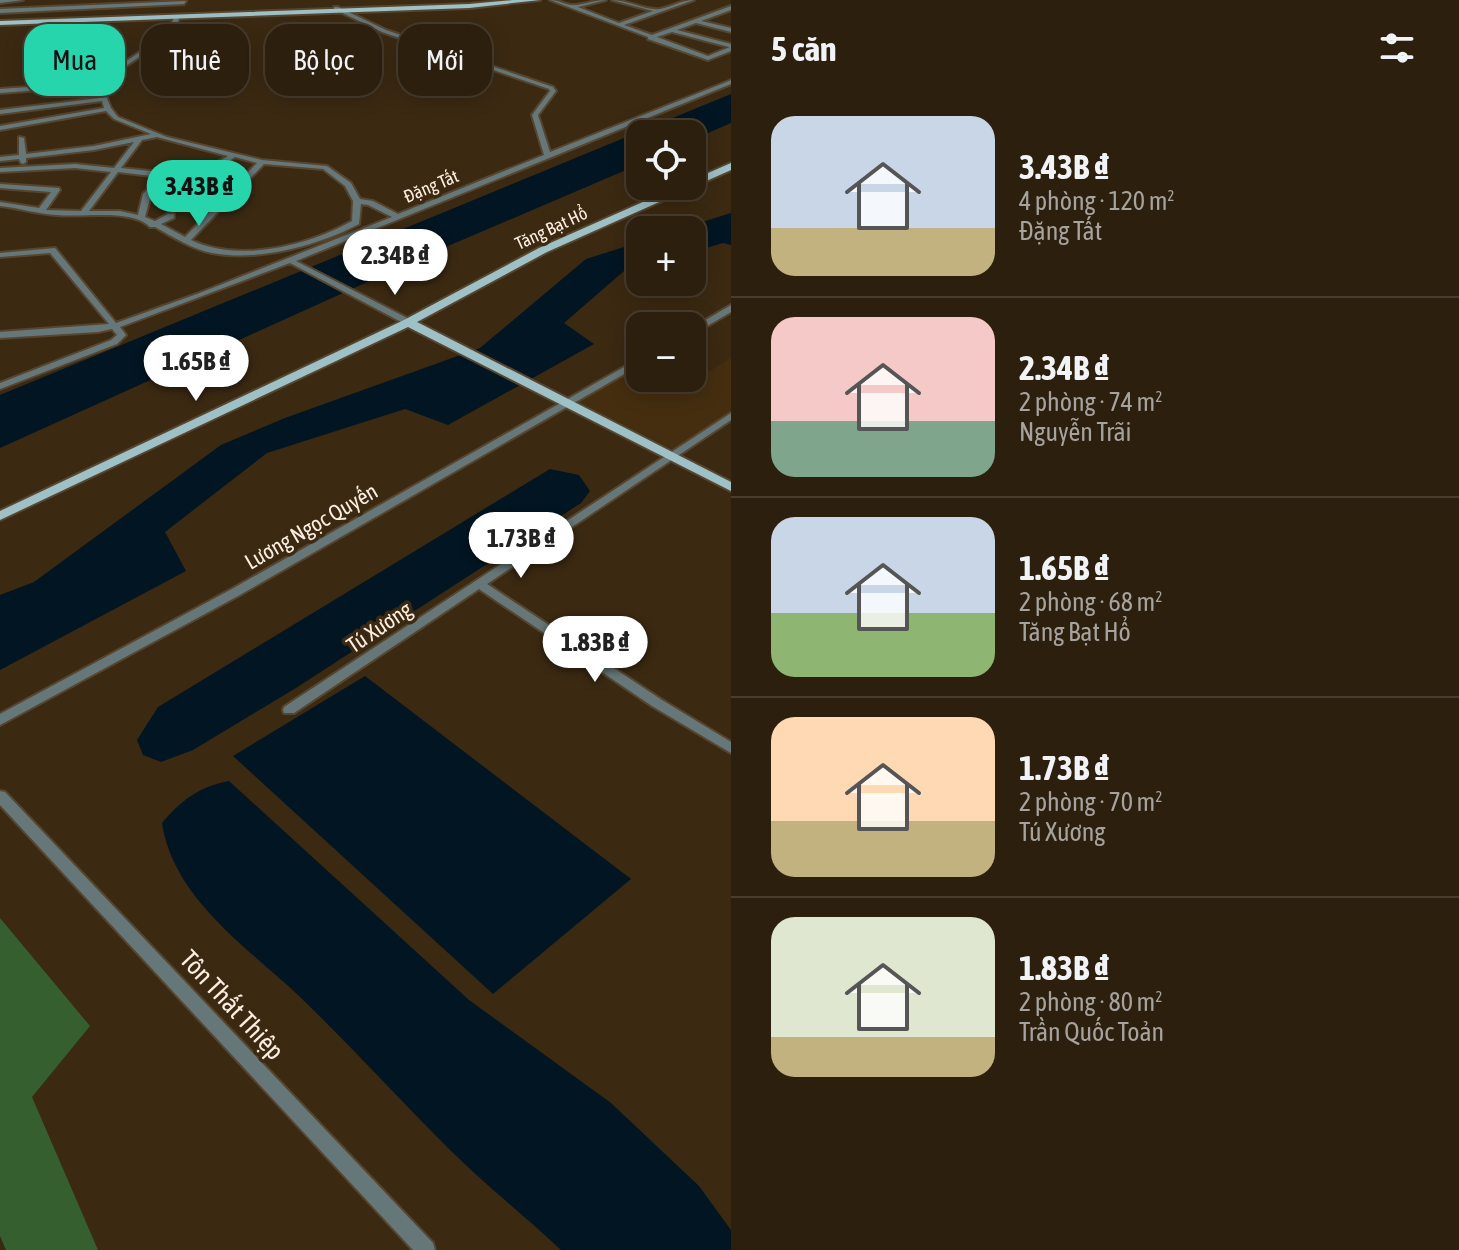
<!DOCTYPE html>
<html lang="vi">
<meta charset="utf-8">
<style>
:root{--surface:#2c1f0e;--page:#342717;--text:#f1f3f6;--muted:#a6a29e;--line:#483d2e;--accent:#27d5ad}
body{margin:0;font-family:"Asap Condensed",sans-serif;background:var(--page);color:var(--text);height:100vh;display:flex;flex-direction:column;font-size:30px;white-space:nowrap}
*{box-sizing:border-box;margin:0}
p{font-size:26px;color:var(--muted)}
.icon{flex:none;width:44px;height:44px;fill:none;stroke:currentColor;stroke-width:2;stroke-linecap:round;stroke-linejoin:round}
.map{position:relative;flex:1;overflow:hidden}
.details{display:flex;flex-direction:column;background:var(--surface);width:728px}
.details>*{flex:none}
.banner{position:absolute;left:24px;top:24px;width:586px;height:72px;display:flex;gap:16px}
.tools{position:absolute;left:626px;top:120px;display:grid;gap:16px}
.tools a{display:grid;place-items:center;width:80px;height:80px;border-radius:16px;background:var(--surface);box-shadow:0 4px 20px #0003,0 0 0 2px var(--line);font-size:40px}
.price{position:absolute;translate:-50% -68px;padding:0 18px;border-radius:28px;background:#fff;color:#222;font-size:26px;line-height:52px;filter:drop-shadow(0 2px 4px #0008)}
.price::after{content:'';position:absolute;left:50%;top:48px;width:24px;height:18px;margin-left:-12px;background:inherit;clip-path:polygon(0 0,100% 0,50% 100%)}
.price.current{background:var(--accent);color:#111}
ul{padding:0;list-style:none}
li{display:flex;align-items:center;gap:24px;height:200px;padding:0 40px}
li+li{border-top:2px solid var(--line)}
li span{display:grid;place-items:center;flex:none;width:224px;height:160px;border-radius:24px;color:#555}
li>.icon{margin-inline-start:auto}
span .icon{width:96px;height:96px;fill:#fffc;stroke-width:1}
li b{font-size:34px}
h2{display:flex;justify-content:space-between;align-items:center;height:96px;padding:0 40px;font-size:34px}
.tag{padding:0 28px;border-radius:24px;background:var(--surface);box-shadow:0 4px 20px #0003,0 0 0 2px var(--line);font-size:28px;line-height:72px}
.tag.current{background:var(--accent);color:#111}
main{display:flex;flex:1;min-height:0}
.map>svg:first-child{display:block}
.built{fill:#452e10}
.green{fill:#355f2f}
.water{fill:#011622}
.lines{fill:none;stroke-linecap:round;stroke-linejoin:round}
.minor-casing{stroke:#56452f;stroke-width:4}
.major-casing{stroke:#56452f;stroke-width:4}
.minor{fill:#66777a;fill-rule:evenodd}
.major{fill:#9ec1c7;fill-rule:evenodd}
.labels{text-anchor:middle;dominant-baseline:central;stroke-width:7;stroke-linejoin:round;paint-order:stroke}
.far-street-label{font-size:18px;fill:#fcefe1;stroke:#3b2912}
.street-label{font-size:22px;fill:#fcefe1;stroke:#3b2912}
.near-street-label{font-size:26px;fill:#fcefe1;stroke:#3b2912}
</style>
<main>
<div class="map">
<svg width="731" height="1250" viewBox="0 0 731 1250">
<rect width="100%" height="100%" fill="#3b2912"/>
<path class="built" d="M731,358v53l-56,39 -96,-48 46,-27 43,18 30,-20 5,2z"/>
<path class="green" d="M0,918l90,108 -58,71 66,153h-92l-6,-14z"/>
<g class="water">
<path d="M731,94v29l-39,17v-6h-52v30l-213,91 -427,193v-53z"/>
<path d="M731,213v32l-8,-2 -31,9v-22h-15z"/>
<path d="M640,242v25l-16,4 -60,52 30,21 -146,81 -43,-16 -138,44 -102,79 21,39 -186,99v-75l34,-13 187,-137 64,-27 195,-70 106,-89z"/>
<path d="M550,469l29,6 11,16 -9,12 -285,185 -103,62 -32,12 -18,-7 -6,-15 21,-33z"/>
<path d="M365,676l266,203 -138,115 -260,-238z"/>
<path d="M229,781l240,219 142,103 88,83 32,44v20h-170c-37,-35 -77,-66 -113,-102 -50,-50 -98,-103 -149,-152 -52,-49 -126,-98 -137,-173 20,-23 36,-36 67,-42z"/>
</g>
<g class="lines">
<g class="minor-casing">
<g id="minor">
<path d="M0,0h23l-23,3z"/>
<path d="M550,0c9,0 13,4 21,5 10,1 23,-5 35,-5l-28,7 41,16 34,-12 -41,-11c16,0 33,11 48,9 12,-2 21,-9 34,-9l-70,25 28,10 79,-29v4l-30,11 30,7v4l-35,-9 -19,7 54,14v7l-23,9 -60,-21v-2zM672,32l57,15h1l-22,9 -51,-19z"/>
<path d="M186,1l-2,3 -184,9v-4z"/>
<path d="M334,7h4l48,23 167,57 3,4 -18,24 12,37 179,-71 2,-1v4l-435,177 115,59v4h-6l-115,-61 -170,64 6,8 -9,9 -117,45v-6l111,-43 6,-5 -5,-6 -14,3 -98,6v-6l109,-8 -59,-71 -50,4v-4l55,-5 61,75 81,-29 195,-77 -24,-12 -7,-1 -2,20c-39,21 -102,38 -147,29 -20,-4 -39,-16 -57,-26h-5c-19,-19 -66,-9 -93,-12 -19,-1 -38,-7 -57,-9v-4l39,6 12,-16 -51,-4v-4l59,4 1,2 -14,20 35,1 30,-39 -36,-4 -75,4v-4l75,-4 39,4 20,-26 -40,8 -68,8v4l-3,2 -2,-1 -2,-4 -19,2v-4l19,-2v-18l5,1 2,16 68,-8 57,-12 -37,-15 -8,-8 -106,19v-4l104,-18 -2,-7 -102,13v-4l100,-12 -4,-12 -96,7v-4l99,-7 5,-6 64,-43 6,-16 3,-2 3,2 -8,18 -64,43 -6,8 9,22 7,9 49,20 95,23 65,6 24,17 9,16 13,2 25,13 146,-59 -12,-40 18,-24 -1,-2 -167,-57 -48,-23zM157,137l71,19 -26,16v4h6l27,-19 22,6 -72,74 -24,-13 13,-6v-4h-6l-13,7 -10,-4 6,-22 18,-18v-4l-48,-5 21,-28zM264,164l59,5 22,17 8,15 -1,20c-45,25 -113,42 -161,19zM118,172l42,5 -17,17 -5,21 -18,-4h-31z"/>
<path d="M731,305v7l-39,23v-7z"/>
<path d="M640,358v7l-402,231 -238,129v-11l230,-124z"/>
<path d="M731,413v7l-244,164 175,116 69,42v11l-79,-47 -173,-117 -185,124h-10l-1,-3 1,-3z"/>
<path d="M0,791l5,1 428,451 2,7h-22l-413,-445z"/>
</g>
</g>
<g class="major-casing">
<g id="major">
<path d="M513,0h27l-71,8 -469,17v-4l469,-17z"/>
<path d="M731,163v7l-184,82 -130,70 314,160v9l-323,-164 -408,193v-9l404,-191 135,-72 140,-62h13v-6z"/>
</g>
</g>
<use href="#minor" class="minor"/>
<use href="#major" class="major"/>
</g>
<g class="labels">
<g class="far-street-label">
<text transform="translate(431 186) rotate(-23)">Đặng Tất</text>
<text transform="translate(551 228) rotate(-25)">Tăng Bạt Hổ</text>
</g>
<g class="street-label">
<text transform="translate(311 526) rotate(-30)">Lương Ngọc Quyến</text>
<text transform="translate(379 627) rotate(-34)">Tú Xương</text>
</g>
<g class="near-street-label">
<text transform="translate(232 1005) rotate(47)">Tôn Thất Thiệp</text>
</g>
</g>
</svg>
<div class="tools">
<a><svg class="icon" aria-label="locate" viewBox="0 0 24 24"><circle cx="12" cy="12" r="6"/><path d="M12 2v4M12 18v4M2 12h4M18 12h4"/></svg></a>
<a>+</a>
<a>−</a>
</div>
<b class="price current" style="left:199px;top:228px">3.43B ₫</b>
<b class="price" style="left:395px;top:297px">2.34B ₫</b>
<b class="price" style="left:196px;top:403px">1.65B ₫</b>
<b class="price" style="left:521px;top:580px">1.73B ₫</b>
<b class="price" style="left:595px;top:684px">1.83B ₫</b>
<div class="banner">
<a class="tag current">Mua</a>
<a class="tag">Thuê</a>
<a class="tag">Bộ lọc</a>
<a class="tag">Mới</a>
</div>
</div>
<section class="details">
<h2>5 căn<svg class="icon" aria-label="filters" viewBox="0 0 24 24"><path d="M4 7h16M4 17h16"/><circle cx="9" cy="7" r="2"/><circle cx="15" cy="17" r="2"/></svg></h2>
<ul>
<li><span style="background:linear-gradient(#c9d6e8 70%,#c2b280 0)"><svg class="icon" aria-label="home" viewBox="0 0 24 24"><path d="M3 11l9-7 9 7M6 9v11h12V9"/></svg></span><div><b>3.43B ₫</b><p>4 phòng · 120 m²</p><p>Đặng Tất</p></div></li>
<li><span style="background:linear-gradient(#f6c9c9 65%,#7fa58c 0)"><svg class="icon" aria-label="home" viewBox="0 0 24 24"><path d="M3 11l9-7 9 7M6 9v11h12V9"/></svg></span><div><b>2.34B ₫</b><p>2 phòng · 74 m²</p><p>Nguyễn Trãi</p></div></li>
<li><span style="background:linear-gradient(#c9d6e8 60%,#8fb573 0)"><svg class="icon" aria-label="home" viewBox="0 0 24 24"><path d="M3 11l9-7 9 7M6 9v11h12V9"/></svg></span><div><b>1.65B ₫</b><p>2 phòng · 68 m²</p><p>Tăng Bạt Hổ</p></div></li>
<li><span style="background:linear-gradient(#ffd9b3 65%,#c2b280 0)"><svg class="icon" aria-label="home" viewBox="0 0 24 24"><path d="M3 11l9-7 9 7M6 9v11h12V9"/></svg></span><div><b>1.73B ₫</b><p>2 phòng · 70 m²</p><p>Tú Xương</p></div></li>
<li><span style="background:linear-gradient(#dfe7d0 75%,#c2b280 0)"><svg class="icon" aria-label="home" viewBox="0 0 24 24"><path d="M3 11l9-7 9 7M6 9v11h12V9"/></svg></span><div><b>1.83B ₫</b><p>2 phòng · 80 m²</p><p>Trần Quốc Toản</p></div></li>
</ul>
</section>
</main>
